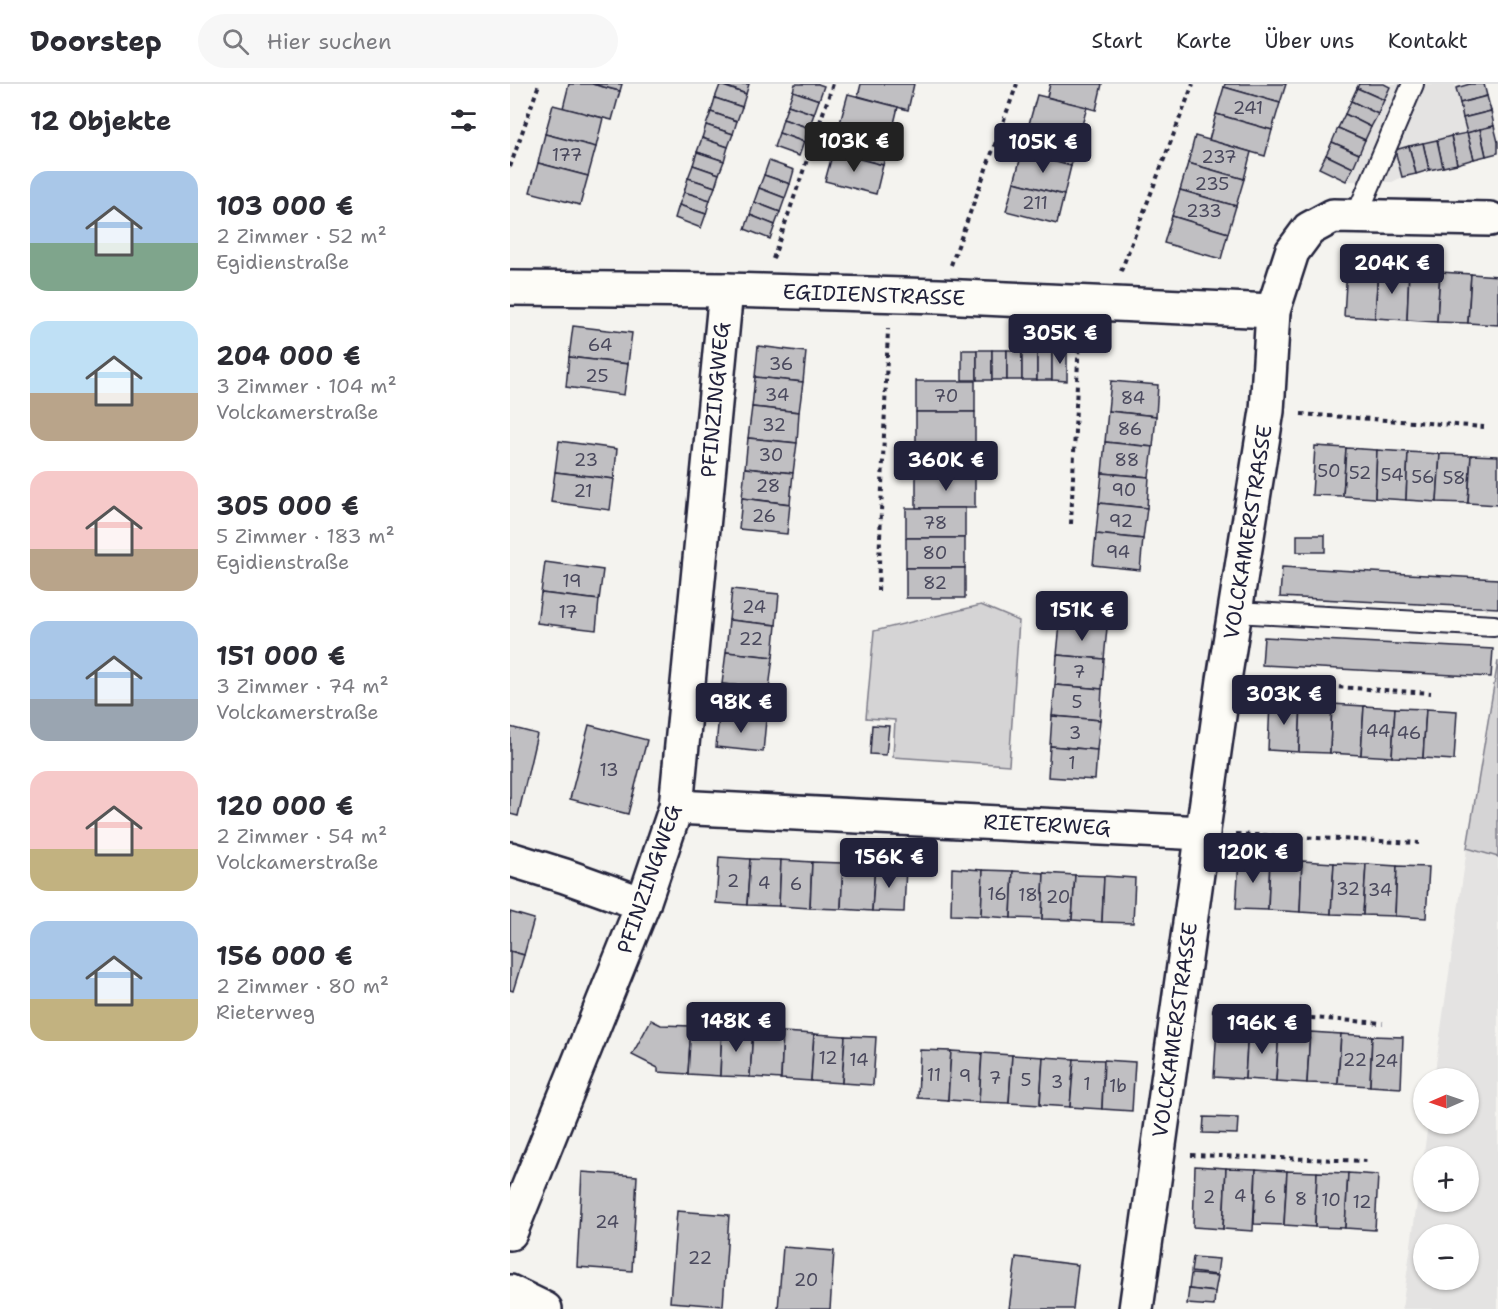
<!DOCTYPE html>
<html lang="de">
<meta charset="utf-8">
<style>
:root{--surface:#fff;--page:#f7f7f7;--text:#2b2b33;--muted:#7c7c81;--line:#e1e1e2;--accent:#22223b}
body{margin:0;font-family:"Shantell Sans",sans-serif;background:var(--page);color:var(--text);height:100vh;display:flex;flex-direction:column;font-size:22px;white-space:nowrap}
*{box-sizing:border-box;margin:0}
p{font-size:20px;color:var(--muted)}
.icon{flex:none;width:33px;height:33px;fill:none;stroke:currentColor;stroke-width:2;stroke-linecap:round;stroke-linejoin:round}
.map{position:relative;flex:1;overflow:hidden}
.panel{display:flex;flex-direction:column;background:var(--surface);width:510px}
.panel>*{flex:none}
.needle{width:39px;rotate:268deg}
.fabs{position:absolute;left:903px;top:984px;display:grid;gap:12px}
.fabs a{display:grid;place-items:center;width:66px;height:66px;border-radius:50%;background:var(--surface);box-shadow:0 2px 4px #0004;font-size:30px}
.price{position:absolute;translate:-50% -51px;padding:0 14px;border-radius:6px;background:var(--accent);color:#fff;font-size:20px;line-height:39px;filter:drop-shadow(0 2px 3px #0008)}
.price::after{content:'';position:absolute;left:50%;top:36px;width:18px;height:14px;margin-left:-9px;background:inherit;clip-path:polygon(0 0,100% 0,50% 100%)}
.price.active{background:#222;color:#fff}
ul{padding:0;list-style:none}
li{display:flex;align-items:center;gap:18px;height:150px;padding:0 30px}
li span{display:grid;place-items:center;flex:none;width:168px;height:120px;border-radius:18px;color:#555}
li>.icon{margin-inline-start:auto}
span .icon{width:72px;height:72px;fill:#fffc;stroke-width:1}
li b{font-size:26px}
h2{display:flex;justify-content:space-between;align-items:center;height:72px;padding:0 30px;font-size:26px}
header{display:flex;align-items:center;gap:36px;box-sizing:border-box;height:84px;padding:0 30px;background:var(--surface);border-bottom:2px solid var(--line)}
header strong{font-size:28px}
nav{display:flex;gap:33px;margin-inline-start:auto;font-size:21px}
.search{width:420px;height:54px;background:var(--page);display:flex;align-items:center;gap:15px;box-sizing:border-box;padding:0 21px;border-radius:33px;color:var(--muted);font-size:22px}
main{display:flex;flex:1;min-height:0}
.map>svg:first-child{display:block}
.built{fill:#e4e3e2;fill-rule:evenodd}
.green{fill:#d5d4d5;stroke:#7c7b88;stroke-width:1.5}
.building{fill:#c0bfc2;stroke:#22223b;stroke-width:1.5}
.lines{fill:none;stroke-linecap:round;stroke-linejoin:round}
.lane-casing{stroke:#22223b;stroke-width:24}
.street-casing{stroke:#22223b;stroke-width:38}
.path{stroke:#22223b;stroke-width:4;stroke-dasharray:4.5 4.5;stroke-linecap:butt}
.lane{stroke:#fdfcf7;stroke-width:20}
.street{stroke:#fdfcf7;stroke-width:33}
.labels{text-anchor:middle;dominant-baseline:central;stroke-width:5;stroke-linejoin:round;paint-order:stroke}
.number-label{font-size:18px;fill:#4a495d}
.street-label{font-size:21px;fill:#22223b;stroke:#fdfcf7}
</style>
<header>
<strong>Doorstep</strong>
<div class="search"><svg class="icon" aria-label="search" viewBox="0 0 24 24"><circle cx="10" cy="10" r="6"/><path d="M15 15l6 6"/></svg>Hier suchen</div>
<nav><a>Start</a><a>Karte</a><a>Über uns</a><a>Kontakt</a></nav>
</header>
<main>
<section class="panel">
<h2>12 Objekte<svg class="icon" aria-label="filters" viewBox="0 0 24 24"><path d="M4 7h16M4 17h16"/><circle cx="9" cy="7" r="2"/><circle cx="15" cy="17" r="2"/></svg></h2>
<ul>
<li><span style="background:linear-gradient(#a9c7e8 60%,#7fa58c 0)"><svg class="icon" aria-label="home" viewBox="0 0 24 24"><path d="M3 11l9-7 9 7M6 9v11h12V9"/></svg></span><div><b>103 000 €</b><p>2 Zimmer · 52 m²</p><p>Egidienstraße</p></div></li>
<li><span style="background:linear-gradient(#bfe0f5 60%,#b9a48a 0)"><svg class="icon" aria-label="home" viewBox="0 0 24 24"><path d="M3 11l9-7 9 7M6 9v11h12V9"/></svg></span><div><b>204 000 €</b><p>3 Zimmer · 104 m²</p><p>Volckamerstraße</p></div></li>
<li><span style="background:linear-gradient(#f6c9c9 65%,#b9a48a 0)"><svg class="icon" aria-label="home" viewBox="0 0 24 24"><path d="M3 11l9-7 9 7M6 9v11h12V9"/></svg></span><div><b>305 000 €</b><p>5 Zimmer · 183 m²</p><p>Egidienstraße</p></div></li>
<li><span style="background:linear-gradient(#a9c7e8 65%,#9aa5b1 0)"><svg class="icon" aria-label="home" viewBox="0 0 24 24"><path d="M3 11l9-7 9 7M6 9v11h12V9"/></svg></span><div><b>151 000 €</b><p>3 Zimmer · 74 m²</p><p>Volckamerstraße</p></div></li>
<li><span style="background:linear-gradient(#f6c9c9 65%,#c2b280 0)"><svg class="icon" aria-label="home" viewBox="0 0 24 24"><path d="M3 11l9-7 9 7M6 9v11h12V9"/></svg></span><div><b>120 000 €</b><p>2 Zimmer · 54 m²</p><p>Volckamerstraße</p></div></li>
<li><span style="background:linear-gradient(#a9c7e8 65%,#c2b280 0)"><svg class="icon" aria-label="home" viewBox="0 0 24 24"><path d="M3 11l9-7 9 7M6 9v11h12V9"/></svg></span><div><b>156 000 €</b><p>2 Zimmer · 80 m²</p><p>Rieterweg</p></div></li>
</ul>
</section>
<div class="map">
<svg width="988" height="1225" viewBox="0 0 988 1225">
<rect width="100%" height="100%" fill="#f4f3ef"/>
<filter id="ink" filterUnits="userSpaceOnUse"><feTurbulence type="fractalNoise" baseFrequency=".0167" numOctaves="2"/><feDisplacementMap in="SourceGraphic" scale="12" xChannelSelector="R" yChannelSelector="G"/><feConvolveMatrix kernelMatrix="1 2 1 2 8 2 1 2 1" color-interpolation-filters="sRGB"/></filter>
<g filter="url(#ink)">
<g class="built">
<path d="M881,0h64l12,49 -72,17 7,27 -10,5 -46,-1z"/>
<path d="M957,764l31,9v452h-96l26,-185h40v-46h-34zM914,1072h44v46h-44zM914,1150h44v46h-44z"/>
</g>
<g class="green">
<path d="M471,521l38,16 -10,144 -116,-8 2,-37 -29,-2 8,-87z"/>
<path d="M988,577v196l-31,-9z"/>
</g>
<g class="building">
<path d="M59,0h23l28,7 -8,29 -49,-12z"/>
<path d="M82,0h30l-2,7z"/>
<path d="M210,0h29l-3,10z"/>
<path d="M285,0h23l6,2 -5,14 -26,-9z"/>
<path d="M351,0h53l-6,26 -50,-14z"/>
<path d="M540,0h52l-6,26 -49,-13z"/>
<path d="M715,0h61l-6,19 -56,-16z"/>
<path d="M849,0h25l6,3 -6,13 -27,-12z"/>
<path d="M960,0h14l3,12 -27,7 -4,-15z"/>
<path d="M210,1l26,9 -4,13 -27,-9z"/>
<path d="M714,3l56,16 -8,27 -56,-16z"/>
<path d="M847,4l27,12 -6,14 -27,-13z"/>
<path d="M283,7l26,9 -5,14 -26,-9z"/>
<path d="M338,10l50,13 -7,29 -51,-13z"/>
<path d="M527,11l50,12 -8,29 -50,-12z"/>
<path d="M977,12l4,15 -28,7 -3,-15z"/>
<path d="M205,14l27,9 -5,14 -26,-9z"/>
<path d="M841,17l27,13 -7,13 -26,-13z"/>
<path d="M43,21l50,13 -7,29 -51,-13z"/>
<path d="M278,21l26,9 -5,14 -26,-9z"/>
<path d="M981,27l3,15 -27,7 -4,-15z"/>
<path d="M201,28l26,9 -4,13 -27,-9z"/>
<path d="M706,30l56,16 -7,26 -56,-16z"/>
<path d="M835,30l26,13 -6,13 -27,-12z"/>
<path d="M273,35l26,9 -5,14 -25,-9z"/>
<path d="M330,39l51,13 -8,29 -50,-13z"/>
<path d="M519,40l50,12 -8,30 -49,-13z"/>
<path d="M196,41l27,9 -5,13 -26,-9z"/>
<path d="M984,42l4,16v11l-12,3 -6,-27z"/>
<path d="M828,44l27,12 -6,14 -27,-12z"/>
<path d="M970,45l6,27 -12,3 -7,-26z"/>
<path d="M269,49l25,9 -5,14 -25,-9z"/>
<path d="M957,49l7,26 -17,5 -6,-28z"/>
<path d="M35,50l51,13 -8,29 -50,-13z"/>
<path d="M685,52l56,16 -7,27 -56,-16z"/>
<path d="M941,52l6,28 -14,3 -6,-27z"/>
<path d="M192,54l26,9 -4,14 -27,-9z"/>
<path d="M927,56l6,27 -14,3 -6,-27z"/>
<path d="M822,58l27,12 -6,14 -27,-13z"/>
<path d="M913,59l6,27 -13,4 -7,-28z"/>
<path d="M899,62l7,28 -14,3 -7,-27z"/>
<path d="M187,68l27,9 -5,13 -26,-9z"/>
<path d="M323,68l50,13 -7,29 -51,-13z"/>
<path d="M512,69l49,13 -7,29 -50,-13z"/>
<path d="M816,71l27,13 -7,13 -27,-13z"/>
<path d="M259,77l25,9 -4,14 -26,-9z"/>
<path d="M28,79l50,13 -8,29 -50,-13z"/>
<path d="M678,79l56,16 -8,27 -56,-16z"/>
<path d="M183,81l26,9 -4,13 -27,-9z"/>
<path d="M254,91l26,9 -5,14 -26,-10z"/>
<path d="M178,94l27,9 -5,13 -26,-8z"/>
<path d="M504,98l50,13 -7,29 -51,-13z"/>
<path d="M249,104l26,10 -5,14 -26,-10z"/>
<path d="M670,106l56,16 -8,27 -56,-17z"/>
<path d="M174,108l26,8 -4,14 -27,-9z"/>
<path d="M244,118l26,10 -5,13 -25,-10z"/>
<path d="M169,121l27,9 -5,14 -26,-10z"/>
<path d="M240,131l25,10 -5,14 -25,-10z"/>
<path d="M662,132l56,17 -7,26 -57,-16z"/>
<path d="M837,183l31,2 -3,49 -31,-2z"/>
<path d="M868,185l31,2 -2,49 -32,-2z"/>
<path d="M899,187l31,1 -3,50 -30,-2z"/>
<path d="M930,188l31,2 -3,49 -31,-1z"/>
<path d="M961,190l27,2v49l-30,-2z"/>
<path d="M63,242l59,7 -4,31 -59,-7z"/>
<path d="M248,262l48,6 -3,30 -48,-5z"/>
<rect x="452" y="266" width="15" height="30"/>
<rect x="467" y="266" width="15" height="30"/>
<rect x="482" y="266" width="15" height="30"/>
<rect x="497" y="266" width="15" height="30"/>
<rect x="512" y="266" width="15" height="30"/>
<rect x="527" y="266" width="15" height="30"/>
<path d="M542,266h15v31l-15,-1z"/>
<path d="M59,273l59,7 -4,31 -58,-8z"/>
<path d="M245,293l48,5 -4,30 -47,-5z"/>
<rect x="406" y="297" width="59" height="31"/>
<path d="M601,297l47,4 -2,31 -48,-5z"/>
<path d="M242,323l47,5 -2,31 -49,-5z"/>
<path d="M598,327l48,5 -3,31 -48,-5z"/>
<rect x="406" y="328" width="59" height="32"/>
<path d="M238,354l49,5 -4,30 -48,-5z"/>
<path d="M49,357l58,8 -3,30 -59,-7z"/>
<path d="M595,358l48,5 -4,30 -47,-4z"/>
<rect x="406" y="360" width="59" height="32"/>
<path d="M805,362l31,2 -3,48 -31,-1z"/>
<path d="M836,364l31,2 -2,48 -32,-2z"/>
<path d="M867,366l31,2 -2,48 -31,-2z"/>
<path d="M898,368l32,2 -3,48 -31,-2z"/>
<path d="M930,370l31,1 -3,48 -31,-1z"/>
<path d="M961,371l27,1v49l-30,-2z"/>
<path d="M235,384l48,5 -3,31 -48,-6z"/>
<path d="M45,388l59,7 -4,31 -59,-8z"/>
<path d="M592,389l47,4 -2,31 -48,-5z"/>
<rect x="406" y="392" width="59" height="32"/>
<path d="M232,414l48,6 -3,30 -48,-5z"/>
<path d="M589,419l48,5 -4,31 -47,-5z"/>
<rect x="396" y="424" width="59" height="30"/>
<path d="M586,450l47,5 -3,31 -47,-5z"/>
<rect x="787" y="451" width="28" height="17"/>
<rect x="396" y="454" width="59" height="30"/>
<path d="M35,478l58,8 -4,30 -58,-7z"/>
<path d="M772,483l216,12v29l-218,-11z"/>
<rect x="396" y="484" width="59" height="30"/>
<path d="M222,505l47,5 -3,31 -47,-5z"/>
<path d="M31,509l58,7 -3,30 -59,-7z"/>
<path d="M219,536l47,5 -3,32 -47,-5z"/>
<path d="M550,540l47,4 -3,31 -47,-4z"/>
<path d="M754,553l229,12 -2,28 -229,-12z"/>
<path d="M216,568l47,5 -4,32 -47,-5z"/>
<path d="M547,571l47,4 -2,30 -47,-4z"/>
<path d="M212,600l47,5 -3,31 -47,-5z"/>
<path d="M545,601l47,4 -2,31 -48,-4z"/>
<path d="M760,617l31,2 -2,49 -31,-2z"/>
<path d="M791,619l31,1 -2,49 -31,-1z"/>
<path d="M822,620l32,2 -3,49 -31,-2z"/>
<path d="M854,622l31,2 -3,49 -31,-2z"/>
<path d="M885,624l31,1 -3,49 -31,-1z"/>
<path d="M916,625l31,2 -3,49 -31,-2z"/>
<path d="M209,631l47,5 -3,32 -47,-5z"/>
<path d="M542,632l48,4 -3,30 -47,-4z"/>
<path d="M79,641l58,15 -19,74 -58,-15z"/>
<path d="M362,641l17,1 -3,29 -16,-1z"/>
<path d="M0,643l27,7 -19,82 -8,-2z"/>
<path d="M540,662l47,4 -2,30 -47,-3z"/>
<path d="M209,773l31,2 -3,46 -31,-2z"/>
<path d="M729,774l31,2 -2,50 -32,-1z"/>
<path d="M240,775l31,1 -2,46 -32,-1z"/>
<path d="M271,776l31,2 -2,46 -31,-2z"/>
<path d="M760,776l32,1 -2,51 -32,-2z"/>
<path d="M792,777l32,2 -3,51 -31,-2z"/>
<path d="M302,778l31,1 -2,46 -31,-1z"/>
<path d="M333,779l32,2 -3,46 -31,-2z"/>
<path d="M824,779l32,1 -3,51 -32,-1z"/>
<path d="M856,780l31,2 -2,50 -32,-1z"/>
<path d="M365,781l31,1 -2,46 -32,-1z"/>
<path d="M887,782l32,1 -3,51 -31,-2z"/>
<path d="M442,784l31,2 -2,46 -30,-1z"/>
<path d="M473,786l30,1 -2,47 -30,-2z"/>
<path d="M503,787l31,2 -2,46 -31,-1z"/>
<path d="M534,789l31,2 -3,45 -30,-1z"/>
<path d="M565,791l29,1 -2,46 -30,-2z"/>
<path d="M594,792l31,2 -2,45 -31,-1z"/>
<path d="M0,828l24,7 -10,36 -14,-4z"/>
<path d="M0,867l14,4 -11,36 -3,-1z"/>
<path d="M141,936l10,5 30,1 -3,48 -30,-2v-4l-26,-13z"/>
<path d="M181,942l31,2 -2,48 -32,-2z"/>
<path d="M707,943l31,2 -3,50 -31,-2z"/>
<path d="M212,944l31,2 -3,47 -30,-1z"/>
<path d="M738,945l31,1 -3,51 -31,-2z"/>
<path d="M243,946l30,2 -2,47 -31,-2z"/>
<path d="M769,946l31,2 -3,51 -31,-2z"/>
<path d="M273,948l31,2 -3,47 -30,-2z"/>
<path d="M800,948l31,2 -3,50 -31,-1z"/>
<path d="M304,950l31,2 -3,47 -31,-2z"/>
<path d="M831,950l31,2 -2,50 -32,-2z"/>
<path d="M335,952l31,1 -3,48 -31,-2z"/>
<path d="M862,952l31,1 -2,51 -31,-2z"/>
<path d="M410,966l31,1 -3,49 -30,-2z"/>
<path d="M441,967l31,2 -3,49 -31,-2z"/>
<path d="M472,969l30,2 -3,48 -30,-1z"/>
<path d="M502,971l31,2 -3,48 -31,-2z"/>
<path d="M533,973l31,2 -4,48 -30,-2z"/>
<path d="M564,975l30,1 -2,49 -32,-2z"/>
<path d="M594,976l31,2 -3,49 -30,-2z"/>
<path d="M694,1033l34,1 -1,16 -34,-1z"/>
<path d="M685,1082l31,2 -3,61 -30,-2z"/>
<path d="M716,1084l30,1 -3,62 -30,-2z"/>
<path d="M746,1085l31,2 -3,54 -30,-1z"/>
<path d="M777,1087l30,1 -2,55 -31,-2z"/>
<path d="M72,1088l55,4 -5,95 -55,-4z"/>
<path d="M807,1088l31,1 -3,55 -30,-1z"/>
<path d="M838,1089l30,2 -3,55 -30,-2z"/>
<path d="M167,1127l52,4 -6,91 -53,-4z"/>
<path d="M273,1163l51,4 -4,58h-52z"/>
<path d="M506,1173l62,8 -5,44h-64z"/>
<path d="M683,1173l26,2 -2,16 -26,-3z"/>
<path d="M681,1190l27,2 -3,16 -26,-3z"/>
<path d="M679,1205l26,3 -1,14 -27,-2z"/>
</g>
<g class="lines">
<g class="lane-casing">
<g id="lane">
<path d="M846,133l57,-133"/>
<path d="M725,528l259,14"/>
</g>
</g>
<g class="street-casing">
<g id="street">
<path d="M0,204l216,2 213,6 334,15"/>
<path d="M166,723l527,26"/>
<path d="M0,775l55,17 78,28"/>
<path d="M0,1149l133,-329 33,-97 50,-517"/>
<path d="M0,1208l35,17"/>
<path d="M626,1225l88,-629 43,-269 6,-100 19,-59 17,-23 24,-13 157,3"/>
</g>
</g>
<g class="path">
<path d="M0,83l29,-83"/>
<path d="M263,175l60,-175"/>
<path d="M441,181l66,-181"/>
<path d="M611,187l72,-187"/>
<path d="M791,330l183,13"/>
<path d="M561,440l8,-188"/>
<path d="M368,507l10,-262"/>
<path d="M748,598l173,11"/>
<path d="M726,750l183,9"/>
<path d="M702,927l171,12"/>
<path d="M681,1071l176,6"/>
</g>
<use href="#lane" class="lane"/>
<use href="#street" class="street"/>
</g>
</g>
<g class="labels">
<g class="number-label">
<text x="738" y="24">241</text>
<text x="57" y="71">177</text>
<text x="709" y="73">237</text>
<text x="702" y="100">235</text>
<text x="525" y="119">211</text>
<text x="694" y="127">233</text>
<text x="90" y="261">64</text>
<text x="271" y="280">36</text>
<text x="87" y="292">25</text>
<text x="267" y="311">34</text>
<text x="436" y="312">70</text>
<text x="623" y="314">84</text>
<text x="264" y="341">32</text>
<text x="620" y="345">86</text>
<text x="261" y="371">30</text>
<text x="76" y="376">23</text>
<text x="617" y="376">88</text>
<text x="819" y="387">50</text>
<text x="850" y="389">52</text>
<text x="882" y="391">54</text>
<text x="913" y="393">56</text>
<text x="944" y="394">58</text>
<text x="258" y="402">28</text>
<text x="614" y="406">90</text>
<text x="73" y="407">21</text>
<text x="254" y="432">26</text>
<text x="611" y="437">92</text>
<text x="425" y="439">78</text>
<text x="608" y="468">94</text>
<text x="425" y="469">80</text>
<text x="62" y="497">19</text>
<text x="425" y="499">82</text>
<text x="244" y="523">24</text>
<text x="58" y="528">17</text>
<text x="241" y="555">22</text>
<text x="569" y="588">7</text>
<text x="567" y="618">5</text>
<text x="868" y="647">44</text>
<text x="565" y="649">3</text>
<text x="899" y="649">46</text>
<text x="562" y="679">1</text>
<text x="99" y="686">13</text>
<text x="223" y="797">2</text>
<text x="254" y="799">4</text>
<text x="286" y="800">6</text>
<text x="838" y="805">32</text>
<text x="870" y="806">34</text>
<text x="487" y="810">16</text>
<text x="518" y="811">18</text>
<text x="548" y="813">20</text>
<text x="318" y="974">12</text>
<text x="349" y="976">14</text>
<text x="845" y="976">22</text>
<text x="876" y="977">24</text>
<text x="424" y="991">11</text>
<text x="455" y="992">9</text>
<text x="485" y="994">7</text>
<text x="516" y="996">5</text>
<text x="547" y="998">3</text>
<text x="577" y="1000">1</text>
<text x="608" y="1002">1b</text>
<text x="730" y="1112">4</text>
<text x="699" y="1113">2</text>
<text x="760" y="1113">6</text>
<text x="791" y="1115">8</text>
<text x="821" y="1116">10</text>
<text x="852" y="1118">12</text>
<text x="97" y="1138">24</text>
<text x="190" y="1174">22</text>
<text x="296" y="1196">20</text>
</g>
<g class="street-label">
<text transform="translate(364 211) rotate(2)">EGIDIENSTRASSE</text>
<text transform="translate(205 316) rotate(-85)">PFINZINGWEG</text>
<text transform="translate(738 448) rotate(-81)">VOLCKAMERSTRASSE</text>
<text transform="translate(537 741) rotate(3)">RIETERWEG</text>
<text transform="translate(139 795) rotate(-71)">PFINZINGWEG</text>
<text transform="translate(665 946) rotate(-82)">VOLCKAMERSTRASSE</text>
</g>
</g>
</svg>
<div class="fabs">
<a><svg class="needle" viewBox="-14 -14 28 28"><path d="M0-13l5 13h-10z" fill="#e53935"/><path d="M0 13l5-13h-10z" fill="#7c7c81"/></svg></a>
<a>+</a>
<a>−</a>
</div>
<b class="price active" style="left:344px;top:89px">103K €</b>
<b class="price" style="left:533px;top:90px">105K €</b>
<b class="price" style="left:882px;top:211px">204K €</b>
<b class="price" style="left:550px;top:281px">305K €</b>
<b class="price" style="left:436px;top:408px">360K €</b>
<b class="price" style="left:572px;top:558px">151K €</b>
<b class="price" style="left:774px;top:642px">303K €</b>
<b class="price" style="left:231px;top:650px">98K €</b>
<b class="price" style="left:743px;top:800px">120K €</b>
<b class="price" style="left:379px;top:805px">156K €</b>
<b class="price" style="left:226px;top:969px">148K €</b>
<b class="price" style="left:752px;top:971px">196K €</b>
</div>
</main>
